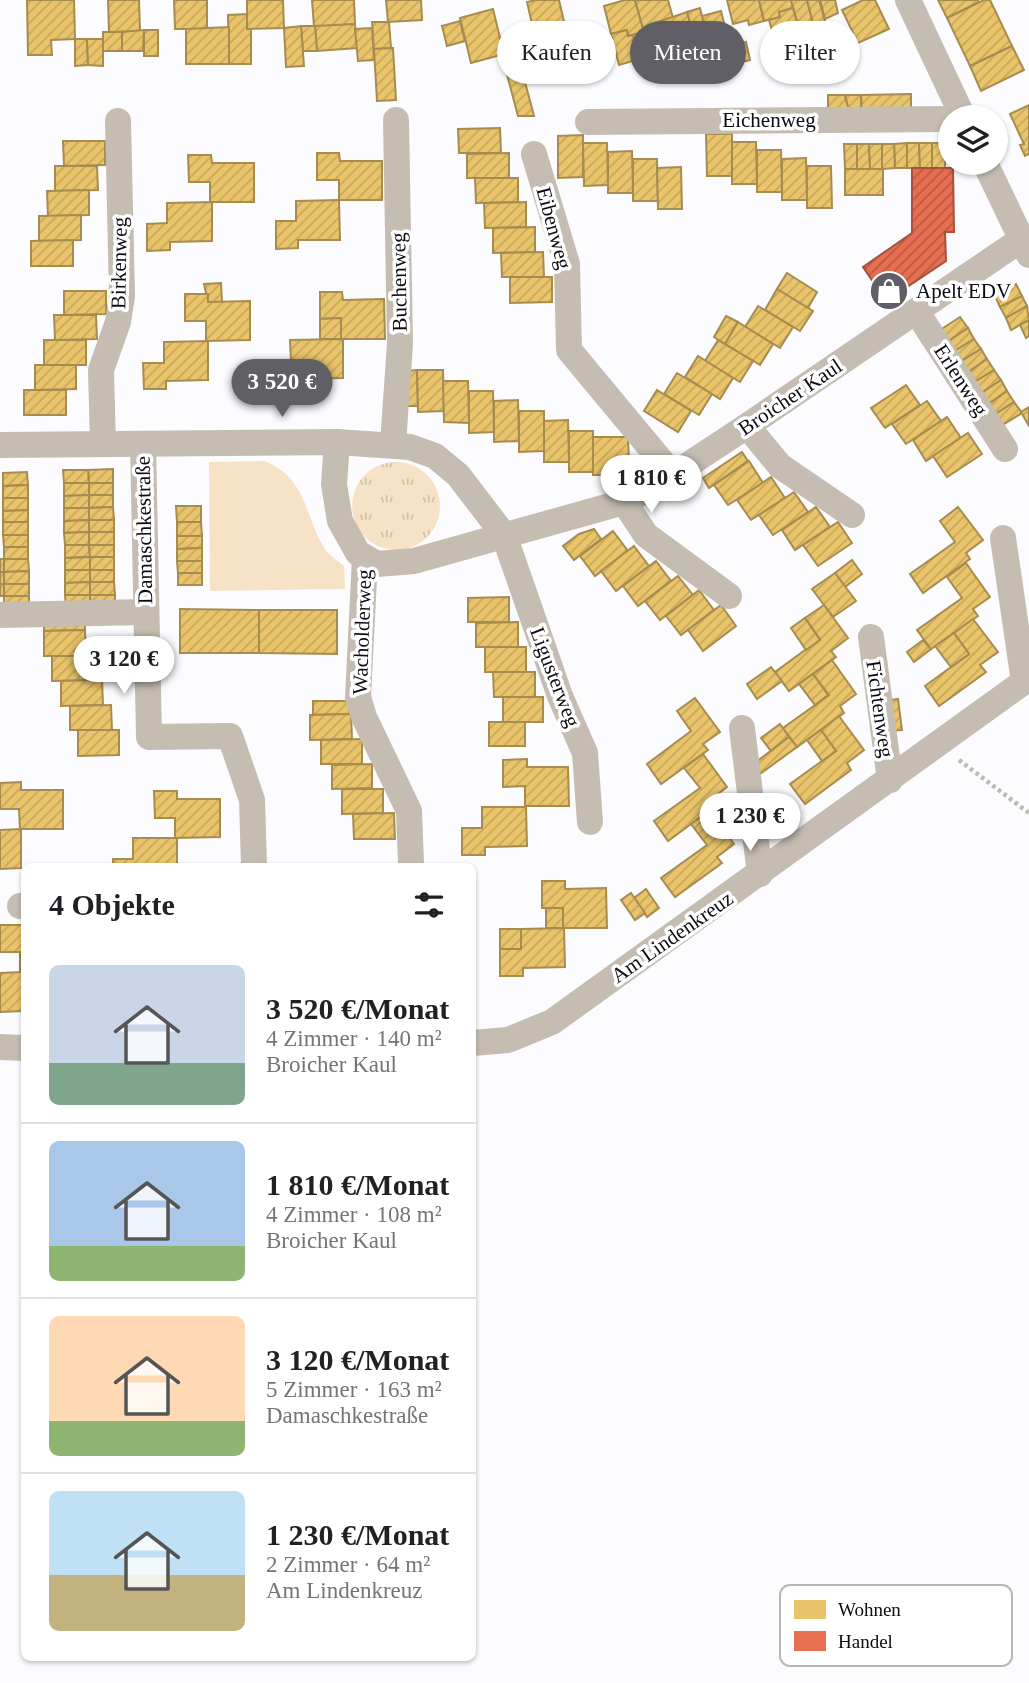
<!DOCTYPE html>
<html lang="de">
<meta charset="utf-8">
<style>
:root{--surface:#fff;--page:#f2f2f2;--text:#202124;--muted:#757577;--line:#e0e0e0;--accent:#605f65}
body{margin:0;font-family:"Times New Roman",serif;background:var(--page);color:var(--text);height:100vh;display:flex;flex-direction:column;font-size:26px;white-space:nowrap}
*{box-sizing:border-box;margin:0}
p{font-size:23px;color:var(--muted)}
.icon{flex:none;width:38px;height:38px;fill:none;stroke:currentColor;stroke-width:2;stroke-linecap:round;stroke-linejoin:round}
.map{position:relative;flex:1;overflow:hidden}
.drawer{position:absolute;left:21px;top:863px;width:455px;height:798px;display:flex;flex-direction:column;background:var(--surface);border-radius:10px;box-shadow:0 2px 5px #0004}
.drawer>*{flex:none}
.top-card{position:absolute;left:497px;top:21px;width:427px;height:63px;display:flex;gap:14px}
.tools{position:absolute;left:938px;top:105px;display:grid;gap:14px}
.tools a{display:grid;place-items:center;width:70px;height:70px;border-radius:50%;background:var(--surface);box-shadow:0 2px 5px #0004;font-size:35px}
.price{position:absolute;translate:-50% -60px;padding:0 16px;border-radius:24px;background:#fff;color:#222;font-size:23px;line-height:46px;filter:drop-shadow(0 2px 4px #0008)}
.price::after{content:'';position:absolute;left:50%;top:42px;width:21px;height:16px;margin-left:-10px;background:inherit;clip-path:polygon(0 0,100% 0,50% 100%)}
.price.selected{background:var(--accent);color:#fff}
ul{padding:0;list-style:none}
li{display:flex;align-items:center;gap:21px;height:175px;padding:0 28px}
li+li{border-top:2px solid var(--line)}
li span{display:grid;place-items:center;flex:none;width:196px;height:140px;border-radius:10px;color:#555}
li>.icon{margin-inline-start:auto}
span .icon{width:84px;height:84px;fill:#fffc;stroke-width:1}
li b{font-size:30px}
h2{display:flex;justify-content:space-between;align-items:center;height:84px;padding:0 28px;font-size:30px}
.pill{padding:0 24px;border-radius:32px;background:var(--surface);box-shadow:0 2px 5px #0004;font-size:24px;line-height:63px}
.pill.selected{background:var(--accent);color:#fff}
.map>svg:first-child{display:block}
.grass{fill:url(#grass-tufts)}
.green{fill:#f6e2c6}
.homes{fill:url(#homes-hatch);stroke:#a78c50;stroke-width:2}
.shops{fill:url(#shops-hatch);stroke:#a5513e;stroke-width:2}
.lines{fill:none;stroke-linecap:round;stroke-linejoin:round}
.path{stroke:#bcb8b2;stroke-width:4.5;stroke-dasharray:3.5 3.5;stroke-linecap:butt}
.minor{stroke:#c5bdb2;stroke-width:26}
.labels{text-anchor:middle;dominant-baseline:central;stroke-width:7;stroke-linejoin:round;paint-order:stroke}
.street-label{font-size:21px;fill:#0c0b12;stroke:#fff}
.poi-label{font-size:21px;fill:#0c0b12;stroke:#fff;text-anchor:start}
.key{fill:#fff;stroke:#b6b6b8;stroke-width:2}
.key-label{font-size:19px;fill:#0c0b12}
</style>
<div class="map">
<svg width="1029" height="1683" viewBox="0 0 1029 1683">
<defs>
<pattern id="grass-tufts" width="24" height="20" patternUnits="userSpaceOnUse" patternTransform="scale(1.75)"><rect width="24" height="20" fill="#f6e2c6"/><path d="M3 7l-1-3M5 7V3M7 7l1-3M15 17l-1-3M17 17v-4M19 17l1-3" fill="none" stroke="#d2c1a9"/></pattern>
<pattern id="homes-hatch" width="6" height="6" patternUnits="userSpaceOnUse" patternTransform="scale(1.75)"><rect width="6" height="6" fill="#e9c46a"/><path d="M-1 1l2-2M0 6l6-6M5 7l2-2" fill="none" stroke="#c7a75b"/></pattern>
<pattern id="shops-hatch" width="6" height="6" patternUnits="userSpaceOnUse" patternTransform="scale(1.75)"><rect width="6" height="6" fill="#e76f51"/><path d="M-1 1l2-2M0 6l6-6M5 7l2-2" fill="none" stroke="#ba5942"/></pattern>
</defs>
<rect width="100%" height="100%" fill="#fcfbfe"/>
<circle class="grass" cx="396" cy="506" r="44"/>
<path class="green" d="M264,461c46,18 39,57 63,91 4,5 12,9 17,14l1,23 -135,2 -1,-129z"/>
<g class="homes">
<path d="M27,0h47l1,39 -24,1 1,15h-24z"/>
<path d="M108,0h31l1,31 -31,1z"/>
<path d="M174,0h33v29h-32z"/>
<path d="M247,0h36l1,28 -37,1z"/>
<path d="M312,0h42l1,24 -41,3z"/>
<path d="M386,0h35l1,20 -34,2z"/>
<path d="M536,0h23l9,39 -31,7 -10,-44z"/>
<path d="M625,0h10l9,32 -16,4 -1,-6 -16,4 -7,-28z"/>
<path d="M635,0h33l5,18 -15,4v7l-14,3z"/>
<path d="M727,0h32l5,21 -15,4 -1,-5 -15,4z"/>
<path d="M759,0h32l2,8 -14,4 1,5 -16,4z"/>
<path d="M791,0h16l9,36 -14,4z"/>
<path d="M807,0h12l9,32 -12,3z"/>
<path d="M820,0h15l3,13 -13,6z"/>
<path d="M863,0h12l14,29 -31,14 -16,-33z"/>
<path d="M938,0h40l1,2 -32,16z"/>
<path d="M984,0h6l22,46 -42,20 -23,-48z"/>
<path d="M700,8l6,25 -13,3 -6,-24z"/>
<path d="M793,8l11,41 -25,6 -10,-35 11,-3 -1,-5z"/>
<path d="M493,9l11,45 -33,9 -11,-45z"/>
<path d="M721,11l9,35 16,-4 4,18 -35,9 -13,-53z"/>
<path d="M687,12l6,24 -31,8 -4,-22z"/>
<path d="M247,14v15h4v35h-22l-1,-49z"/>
<path d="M460,21l5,20 -18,5 -5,-20z"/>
<path d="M372,22h17l2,26 -17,1z"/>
<path d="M355,24l2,24 -40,3 -2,-25z"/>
<path d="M301,26h14l2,25h-14z"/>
<path d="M301,26l3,40 -18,1 -2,-39z"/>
<path d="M579,26l6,26 -12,3 -7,-26z"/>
<path d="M229,27v37h-43v-35z"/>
<path d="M372,28l2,32 -16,1 -3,-32z"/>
<rect x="144" y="30" width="14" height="26"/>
<path d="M144,30l-1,21h-21v-19z"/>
<path d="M627,30l1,6 5,-1 6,24 -20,6 -8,-31z"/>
<rect x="103" y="32" width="19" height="19"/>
<path d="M75,39h12l1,26 -13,1z"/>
<path d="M87,39h16v27l-15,-1z"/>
<path d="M514,39l6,24 -13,4 -6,-25z"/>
<path d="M535,39l2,7 13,-3 3,12 -20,4 -5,-19z"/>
<path d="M605,42l6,23 -20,5 -6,-23z"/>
<path d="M1012,46l12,24 -43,21 -11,-25z"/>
<path d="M393,48l3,52 -19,1 -3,-52z"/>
<path d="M585,52l6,22 -12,3 -6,-22z"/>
<path d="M520,63l14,53h-16l-13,-49z"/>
<path d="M911,94v16l-49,1 -1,-16z"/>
<path d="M828,95h17l4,16 -21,1z"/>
<path d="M845,95h16v16h-12z"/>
<path d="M1029,105v49l-4,2 -5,-11 4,-1 -14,-30z"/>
<path d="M500,128l1,25h-42l-1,-24z"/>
<path d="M706,134h26v42h-25z"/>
<path d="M583,135v42l-25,1v-42z"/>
<path d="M63,141h42v24l-41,1z"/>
<path d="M732,142h24l1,42h-25z"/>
<path d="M583,143h24l1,42 -24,1z"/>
<path d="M907,143v25h-12l-1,-24z"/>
<path d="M907,143h12l1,25h-13z"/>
<path d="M919,143h13v25h-12z"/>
<rect x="932" y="143" width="13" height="25"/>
<path d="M844,144h13v25h-12z"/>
<path d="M857,144h12l1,25h-13z"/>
<path d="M869,144h13v25h-12z"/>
<path d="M882,144h12l1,24 -13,1z"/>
<path d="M757,150h24l1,42h-25z"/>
<path d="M632,151l1,42h-25v-41z"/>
<path d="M317,153h22l1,8h42v39h-43v-20h-22z"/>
<path d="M509,153v25h-42v-24z"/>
<path d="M188,155h23l1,8h42v39h-44v-20h-21z"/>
<path d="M806,158l1,42h-25v-41z"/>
<path d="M633,159h24l1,42h-25z"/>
<path d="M55,166h42l1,24 -43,1z"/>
<path d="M807,166h24l1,42h-25z"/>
<path d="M681,167l1,42h-24l-1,-41z"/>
<rect x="845" y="169" width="38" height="26"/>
<path d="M475,178h43v24l-42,1z"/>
<path d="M89,190v25l-41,1 -1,-25z"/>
<path d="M339,200l1,40h-42v8l-22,1v-28h20v-20z"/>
<path d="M212,202v39l-42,1v8l-23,1v-27l20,-1v-20z"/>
<path d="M526,202v25l-41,1 -1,-25z"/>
<path d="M81,215v25l-42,1v-25z"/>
<path d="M535,227v25l-42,1v-25z"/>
<path d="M73,240v26h-42v-25z"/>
<path d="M543,252l1,25h-42l-1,-24z"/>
<path d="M787,273l30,19 -9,16 -31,-19z"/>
<path d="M510,277h42v25l-42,1z"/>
<path d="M221,283l1,19h-14l-4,-18z"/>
<path d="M1016,284l6,12 -22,11 -5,-11z"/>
<path d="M777,289l36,22 -13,20 -35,-21z"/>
<path d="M64,291h42v23l-42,1z"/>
<path d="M320,292h22l1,8 41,-1 1,40h-44v-21l-21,1z"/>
<path d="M185,294h23v8l42,-1v39l-44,1v-20h-21z"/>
<path d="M1022,296l5,10 -21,12 -6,-11z"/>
<path d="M758,306l35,21 -13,21 -35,-21z"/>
<path d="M1027,306l2,14 -18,10 -5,-12z"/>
<path d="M54,315h42l1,24 -42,1z"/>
<path d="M726,316l12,6 -13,22 -11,-7z"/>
<path d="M960,317l8,11 -21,14 -7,-12z"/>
<path d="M341,318v21h-21v-20z"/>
<path d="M1029,320v16l-3,2 -6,-13z"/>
<path d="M738,322l35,22 -13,21 -35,-21z"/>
<path d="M968,328l6,11 -21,13 -6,-10z"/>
<path d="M343,339v39l-42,1v8h-23v-27h13l-1,-20z"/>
<path d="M974,339l7,10 -21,13 -7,-10z"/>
<rect x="44" y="340" width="42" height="25"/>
<path d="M718,340l35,21 -13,21 -35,-21z"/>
<path d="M208,341v39l-42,1v8h-22l-1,-26h21v-21z"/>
<path d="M981,349l6,10 -20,14 -7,-11z"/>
<path d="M698,356l35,22 -13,21 -35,-22z"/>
<path d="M987,359l7,11 -21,13 -6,-10z"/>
<path d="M35,365h41v24l-41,1z"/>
<path d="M417,370l1,36h-15l2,-35z"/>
<path d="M417,370h26l1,41 -26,1z"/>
<path d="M994,370l7,10 -21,14 -7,-11z"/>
<path d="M677,373l35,21 -13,21 -35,-21z"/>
<path d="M1001,380l6,11 -20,14 -7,-11z"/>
<path d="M443,381h25l1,42 -25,-1z"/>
<path d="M906,385l14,20 -35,23 -14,-20z"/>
<rect x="24" y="390" width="42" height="25"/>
<path d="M657,390l34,21 -13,21 -34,-21z"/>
<path d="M469,391h24l1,41 -25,1z"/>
<path d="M1007,391l7,11 -20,13 -7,-10z"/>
<path d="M518,400l1,41 -25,1v-41z"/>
<path d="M927,401l14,20 -35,23 -14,-20z"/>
<path d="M1014,402l8,11 -21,13 -7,-11z"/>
<path d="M1029,407v19l-8,-14z"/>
<path d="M519,411h25v40l-25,1z"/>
<path d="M947,417l14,21 -35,23 -13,-21z"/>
<path d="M568,420l1,42h-25v-41z"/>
<rect x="569" y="431" width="24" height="41"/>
<path d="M968,433l14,21 -35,23 -14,-21z"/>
<path d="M593,437h35l1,26h-14v12h-22z"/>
<path d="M742,452l6,9 -39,27 -6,-10z"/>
<path d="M749,461l14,22 -35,22 -14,-20z"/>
<path d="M113,469v14h-24l-1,-13z"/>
<path d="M63,470h25l1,13h-25z"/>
<path d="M27,472l1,13 -25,1v-13z"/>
<path d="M771,477l14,21 -34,22 -14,-20z"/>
<path d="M64,483h25v12l-25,1z"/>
<rect x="89" y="483" width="24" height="12"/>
<path d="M28,485v13h-25v-12z"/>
<path d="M794,492l14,20 -35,23 -14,-20z"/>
<path d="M89,495v13h-25v-12z"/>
<path d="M89,495h24v12l-24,1z"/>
<path d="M3,498h25v12l-25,1z"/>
<path d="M176,506h25v16h-24z"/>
<path d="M113,507l1,13h-25v-12z"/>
<path d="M816,507l14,20 -35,23 -13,-20z"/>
<path d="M958,507l25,33 -17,13 4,6 -47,34 -13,-19 45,-32 -15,-21z"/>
<path d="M64,508h25v12l-25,1z"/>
<path d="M28,510v12h-25v-11z"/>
<rect x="89" y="520" width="25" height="12"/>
<path d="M89,520v12l-25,1v-12z"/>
<rect x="3" y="522" width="25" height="13"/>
<path d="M177,522h24l1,14h-25z"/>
<path d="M838,522l14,21 -34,23 -15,-21z"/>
<path d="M594,529l7,10 -27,21 -11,-14 16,-12z"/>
<path d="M613,531l15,20 -33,25 -15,-20z"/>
<path d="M89,532v13h-24l-1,-12z"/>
<rect x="89" y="532" width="25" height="13"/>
<path d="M3,535h25v12h-24z"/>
<path d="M177,536h25v12l-25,1z"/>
<path d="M65,545h24l1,12 -25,1z"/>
<path d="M89,545h25v12h-24z"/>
<path d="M634,546l15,20 -33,25 -15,-20z"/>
<rect x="4" y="547" width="24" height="12"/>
<path d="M202,548v13h-25v-12z"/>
<rect x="90" y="557" width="24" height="13"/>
<path d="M90,557v13h-25v-12z"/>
<rect x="0" y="559" width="4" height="13"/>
<path d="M4,559h24l1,12 -25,1z"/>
<path d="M852,560l10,14 -17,13 -10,-14z"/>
<path d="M177,561h25v12h-24z"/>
<path d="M656,561l15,20 -33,25 -15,-20z"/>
<path d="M966,563l24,34 -17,12 5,7 -47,33 -14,-19 45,-32 -15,-21z"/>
<path d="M65,570h25v12l-25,1z"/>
<rect x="90" y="570" width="24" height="12"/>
<path d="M29,571v13h-25v-12z"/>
<rect x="0" y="572" width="4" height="12"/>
<rect x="178" y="573" width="24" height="12"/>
<path d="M835,573l21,28 -23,16 -21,-28z"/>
<path d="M678,576l15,19 -33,25 -15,-19z"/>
<path d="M90,582h24l1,13h-25z"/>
<path d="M90,582v13h-25v-12z"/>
<rect x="0" y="584" width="4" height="12"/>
<rect x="4" y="584" width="25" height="12"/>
<path d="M699,590l15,20 -33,25 -15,-19z"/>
<path d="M65,595h25v13h-24z"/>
<rect x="90" y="595" width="25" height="13"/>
<rect x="4" y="596" width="25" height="13"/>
<path d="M509,597v25h-41v-24z"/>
<path d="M721,605l15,21 -33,25 -15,-21z"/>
<path d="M824,605l24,33 -17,13 5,6 -47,34 -14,-19 45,-33 -15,-21z"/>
<path d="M180,609l79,1v43h-79z"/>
<path d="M259,610h78v44l-78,-1z"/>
<path d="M85,618v12l-41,1v-12z"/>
<path d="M805,618l15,22 -14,10 -15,-22z"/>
<path d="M973,619l25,33 -18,13 6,7 -47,34 -14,-20 44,-32 -15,-21z"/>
<path d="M518,622v25h-42v-24z"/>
<path d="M85,630l1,26h-42v-25z"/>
<path d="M954,633l15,21 -18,13 -16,-21z"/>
<path d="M923,640l8,9 -17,13 -7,-10z"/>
<rect x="485" y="647" width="41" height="25"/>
<path d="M52,656h42v24l-42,1z"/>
<path d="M832,660l24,34 -16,12 4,7 -47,34 -14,-19 46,-33 -16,-21z"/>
<path d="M771,667l11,14 -25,18 -10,-15z"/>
<path d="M493,672h42v25h-41z"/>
<path d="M813,674l15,21 -13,10 -16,-21z"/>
<path d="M94,680h8l1,25 -42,1v-25z"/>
<rect x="503" y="697" width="40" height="25"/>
<path d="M695,698l25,34 -17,12 5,6 -47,34 -14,-20 44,-33 -14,-20z"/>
<path d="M898,699l4,31 -14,1 -4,-30z"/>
<path d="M313,701h36l1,13 -37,1z"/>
<path d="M111,705l1,25h-42v-24z"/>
<path d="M351,714l1,25 -42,1v-25z"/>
<path d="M839,716l25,34 -17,13 4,7 -46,34 -15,-20 46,-33 -15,-21z"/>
<rect x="489" y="722" width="36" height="24"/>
<path d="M780,724l9,13 -18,14 -10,-13z"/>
<path d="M78,730h41v25l-41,1z"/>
<path d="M821,730l15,21 -14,10 -15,-21z"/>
<path d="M789,737l8,10 -44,32 -1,-14z"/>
<path d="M362,739v25h-41v-24z"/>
<path d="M703,754l24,33 -17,13 4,7 -46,34 -14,-20 46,-33 -16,-20z"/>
<path d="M527,759v8h41l1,39h-44v-20l-22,1v-27z"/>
<path d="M372,764v24l-40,1v-24z"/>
<path d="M21,782v8h42v39h-43l-1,-20h-19v-26z"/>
<path d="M342,789h41v24l-41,1z"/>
<path d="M154,791h23v8h43v38l-45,1v-20h-20z"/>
<path d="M482,807h44l1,39 -42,1v8h-23v-27h20z"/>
<path d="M710,810l24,34 -17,13 5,6 -47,34 -14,-19 46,-33 -16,-21z"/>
<path d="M394,813l1,26h-41l-1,-25z"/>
<path d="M21,829v39l-21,1v-39z"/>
<path d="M133,838h44v28h-64v-7h20z"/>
<path d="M542,881h23v8l41,-1 1,40h-44v-20h-21z"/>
<path d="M646,889l13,19 -12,9 -13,-19z"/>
<path d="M631,893l14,20 -10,7 -14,-20z"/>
<rect x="546" y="908" width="17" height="20"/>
<path d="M0,925h22l2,47h-4v-20h-20z"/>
<path d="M564,928l1,39 -42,1v8h-23v-27h21v-20z"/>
<rect x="500" y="929" width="21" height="20"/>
<path d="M22,972l1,39 -23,1v-39z"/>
<path d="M22,972h2v39h-1z"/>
</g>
<path class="shops" d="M912,168h41l1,64h-9l1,29 -60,40 -23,-34 49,-34z"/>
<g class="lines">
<path class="path" d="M959,760l70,53"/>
<g class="minor">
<path d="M908,0l55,117"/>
<path d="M588,122l362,-3"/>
<path d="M534,154l33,110 2,86 104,125"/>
<path d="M985,163l44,92"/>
<path d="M917,312l88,137"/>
<path d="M747,426l33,40 72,49"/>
<path d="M337,442l-3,42 6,37 18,32 19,11 37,-3 210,-59 38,-20 85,-56 275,-187"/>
<path d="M103,444l-2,-74 17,-48 4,-26 -4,-175"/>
<path d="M143,444l6,293 81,-1 22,64 2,66"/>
<path d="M393,444l7,-100 -4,-224"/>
<path d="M0,445l337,-3 73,5 25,9 23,19 46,60 56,161 25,57 5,69"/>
<path d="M624,502l22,33 83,61"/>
<path d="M1003,538l21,144"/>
<path d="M365,558l-7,139 6,20 45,94 2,52"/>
<path d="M0,615l146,-3"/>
<path d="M871,637l19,143"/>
<path d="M742,728l18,146"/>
<path d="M20,906h4"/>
<path d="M472,1043l36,-3 44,-18 477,-344"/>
<path d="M0,1047l24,1"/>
</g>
</g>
<defs>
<g id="shop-disc" transform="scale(2.0125)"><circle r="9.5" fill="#605f65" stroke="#fff"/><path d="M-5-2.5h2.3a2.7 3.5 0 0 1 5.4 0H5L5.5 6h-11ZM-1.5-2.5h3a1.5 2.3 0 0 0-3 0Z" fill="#fff"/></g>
</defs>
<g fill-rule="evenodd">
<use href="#shop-disc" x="889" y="291"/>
</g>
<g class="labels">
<g class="street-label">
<text x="769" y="120">Eichenweg</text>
<text transform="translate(554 228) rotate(75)">Eibenweg</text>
<text transform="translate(119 263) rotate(-89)">Birkenweg</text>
<text transform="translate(399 282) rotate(-91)">Buchenweg</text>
<text transform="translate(961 380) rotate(57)">Erlenweg</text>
<text transform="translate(790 397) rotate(-34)">Broicher Kaul</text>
<text transform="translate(144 530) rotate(-91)">Damaschkestraße</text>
<text transform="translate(362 632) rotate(-88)">Wacholderweg</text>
<text transform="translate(555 677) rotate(69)">Ligusterweg</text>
<text transform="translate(880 709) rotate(82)">Fichtenweg</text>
<text transform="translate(672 937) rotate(-35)">Am Lindenkreuz</text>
</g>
<g class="poi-label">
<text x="916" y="291">Apelt EDV</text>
</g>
</g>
<rect x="780" y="1585" width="232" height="81" rx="10" class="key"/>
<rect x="794" y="1600" width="32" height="19" fill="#e9c46a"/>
<rect x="794" y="1631" width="32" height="20" fill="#e76f51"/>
<g class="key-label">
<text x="838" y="1616">Wohnen</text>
<text x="838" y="1648">Handel</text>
</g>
</svg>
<div class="tools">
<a><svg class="icon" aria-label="layers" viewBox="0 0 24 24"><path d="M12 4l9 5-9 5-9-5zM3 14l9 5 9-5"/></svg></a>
</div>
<b class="price selected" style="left:282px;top:419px">3 520 €</b>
<b class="price" style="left:651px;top:515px">1 810 €</b>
<b class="price" style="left:124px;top:696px">3 120 €</b>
<b class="price" style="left:750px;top:853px">1 230 €</b>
<div class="top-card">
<a class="pill">Kaufen</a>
<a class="pill selected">Mieten</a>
<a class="pill">Filter</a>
</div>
<section class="drawer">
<h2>4 Objekte<svg class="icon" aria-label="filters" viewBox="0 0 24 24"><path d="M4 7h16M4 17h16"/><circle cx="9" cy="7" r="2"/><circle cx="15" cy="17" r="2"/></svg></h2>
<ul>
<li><span style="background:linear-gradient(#c9d6e8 70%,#7fa58c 0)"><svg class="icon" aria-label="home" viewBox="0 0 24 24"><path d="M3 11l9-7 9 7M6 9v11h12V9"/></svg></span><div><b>3 520 €/Monat</b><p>4 Zimmer · 140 m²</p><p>Broicher Kaul</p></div></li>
<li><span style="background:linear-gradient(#a9c7e8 75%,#8fb573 0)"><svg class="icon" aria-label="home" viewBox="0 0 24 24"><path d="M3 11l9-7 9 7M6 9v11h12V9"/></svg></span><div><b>1 810 €/Monat</b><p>4 Zimmer · 108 m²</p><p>Broicher Kaul</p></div></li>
<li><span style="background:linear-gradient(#ffd9b3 75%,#8fb573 0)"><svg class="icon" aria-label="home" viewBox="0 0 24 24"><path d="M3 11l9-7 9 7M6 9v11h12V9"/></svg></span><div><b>3 120 €/Monat</b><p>5 Zimmer · 163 m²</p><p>Damaschkestraße</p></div></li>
<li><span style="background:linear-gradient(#bfe0f5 60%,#c2b280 0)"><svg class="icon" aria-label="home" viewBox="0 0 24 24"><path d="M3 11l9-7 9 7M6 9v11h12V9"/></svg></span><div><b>1 230 €/Monat</b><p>2 Zimmer · 64 m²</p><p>Am Lindenkreuz</p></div></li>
</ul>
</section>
</div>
